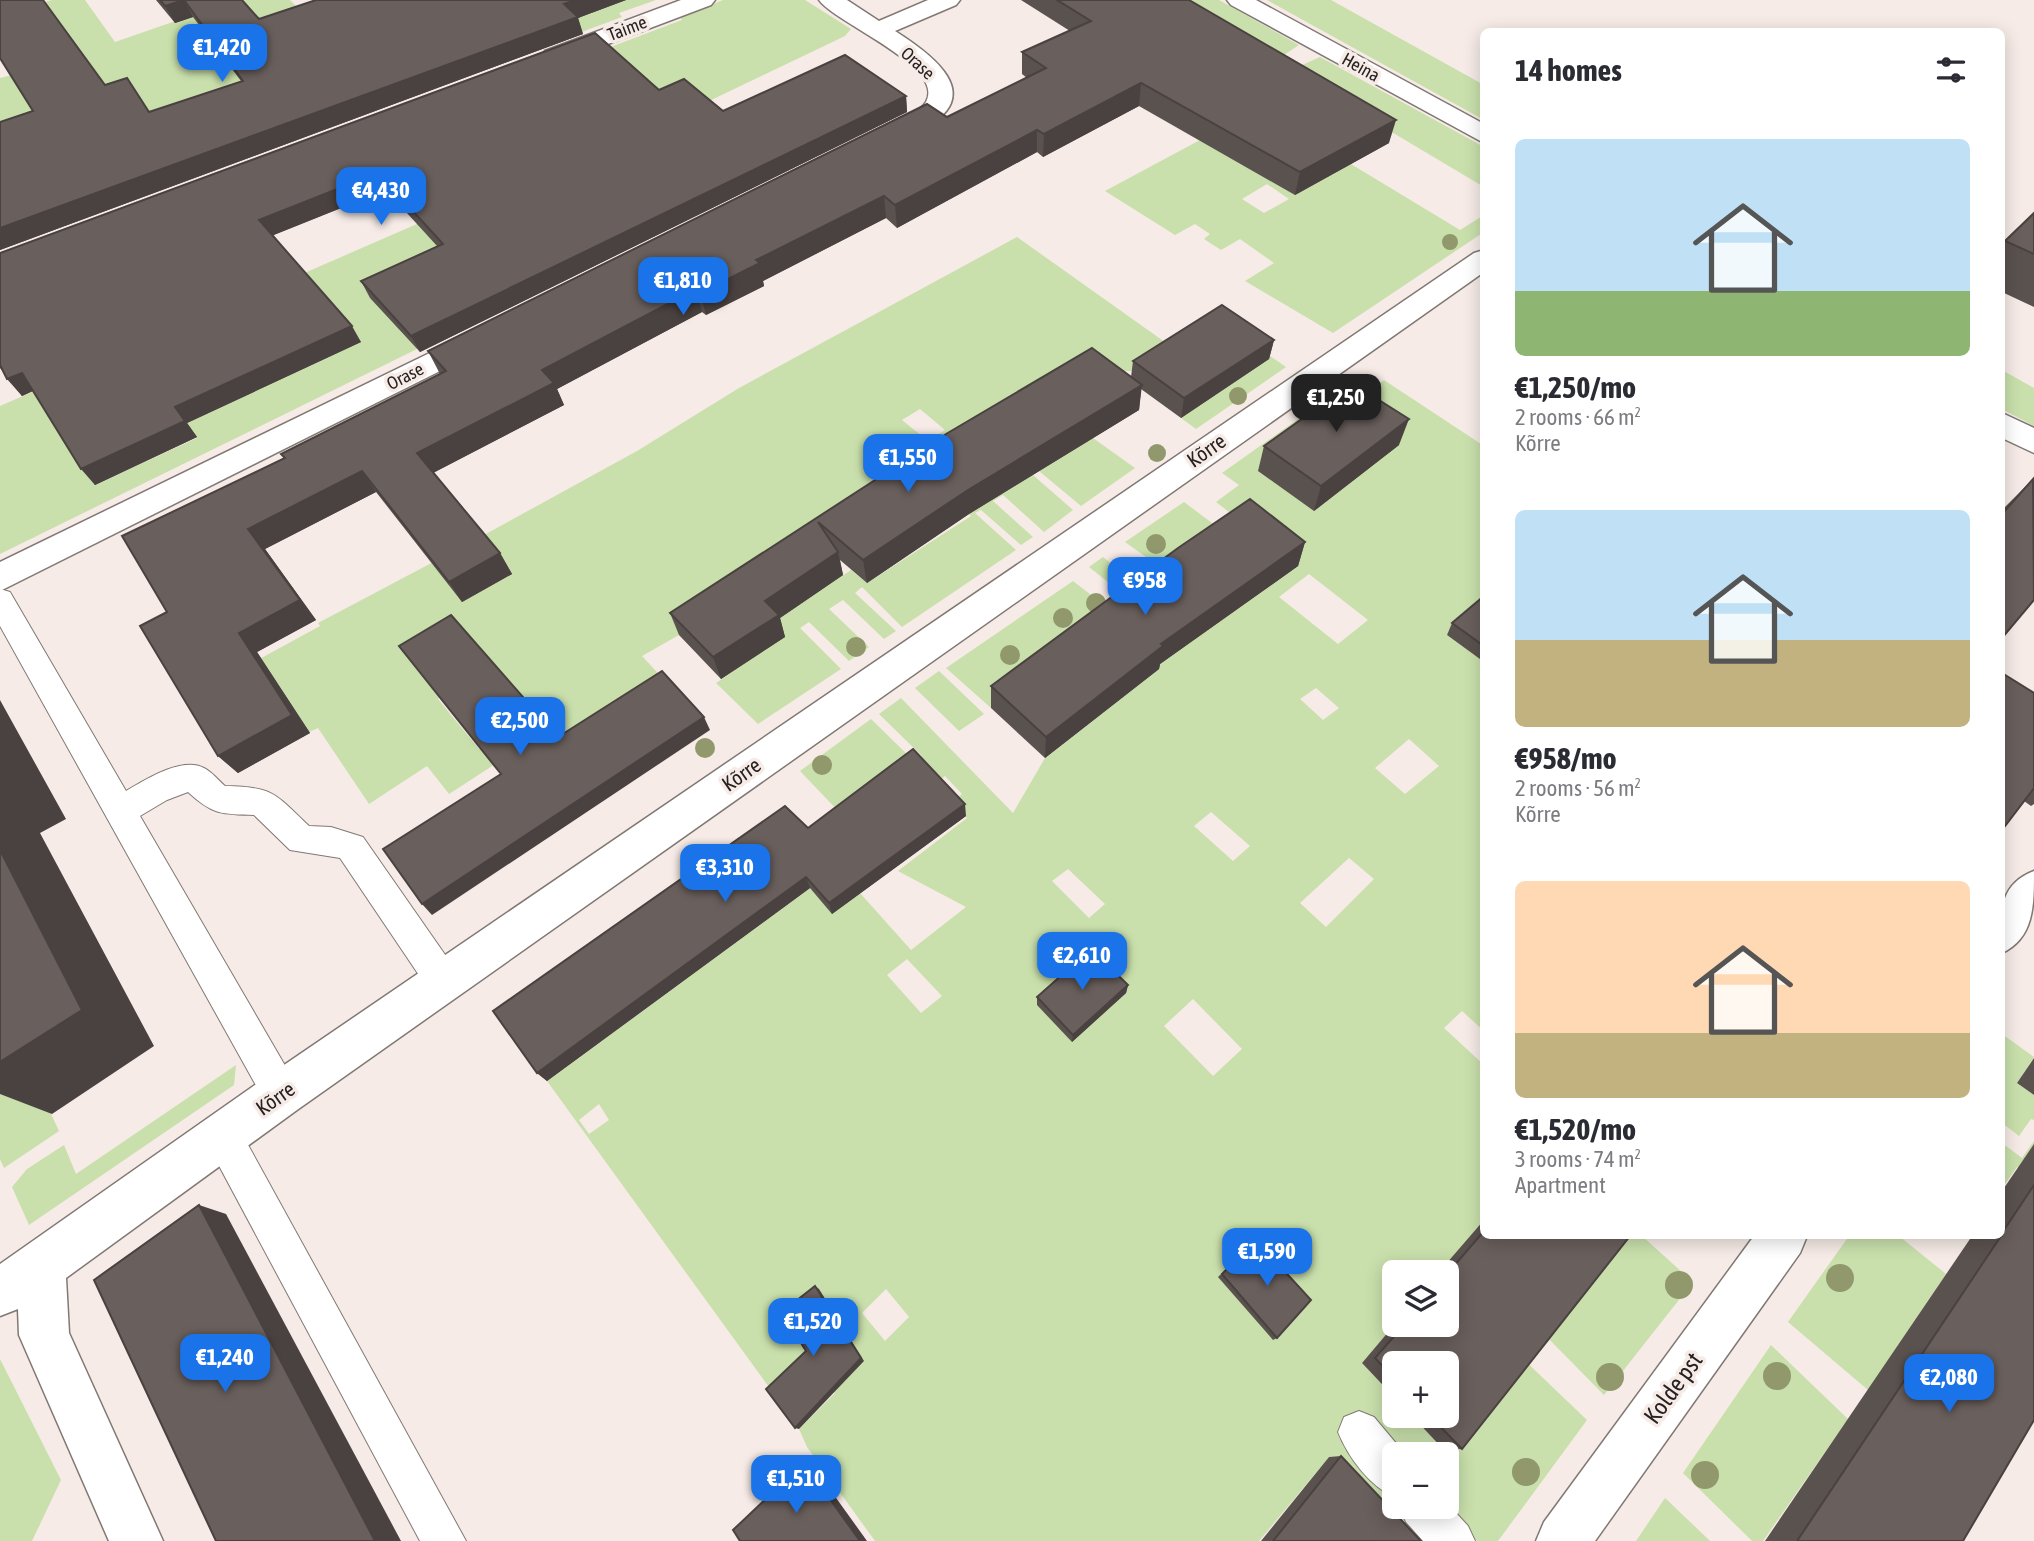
<!DOCTYPE html>
<meta charset="utf-8">
<style>
:root{--surface:#fff;--page:#f7f7f7;--text:#2b2b33;--muted:#7c7c81;--accent:#1a73e8}
body{margin:0;font-family:"Asap Condensed",sans-serif;background:var(--page);color:var(--text);height:100vh;display:flex;flex-direction:column;font-size:26px;white-space:nowrap}
*{box-sizing:border-box;margin:0}
p{font-size:23px;color:var(--muted)}
.icon{flex:none;width:38px;height:38px;fill:none;stroke:currentColor;stroke-width:2;stroke-linecap:round;stroke-linejoin:round}
.map{position:relative;flex:1;overflow:hidden}
.sheet{position:absolute;left:1480px;top:28px;width:525px;height:1211px;display:flex;flex-direction:column;background:var(--surface);border-radius:10px;box-shadow:0 4px 18px #0003}
.sheet>*{flex:none}
.tools{position:absolute;left:1382px;top:1260px;display:grid;gap:14px}
.tools a{display:grid;place-items:center;width:77px;height:77px;border-radius:10px;background:var(--surface);box-shadow:0 4px 18px #0003;font-size:35px}
.price{position:absolute;translate:-50% -60px;padding:0 16px;border-radius:14px;background:var(--accent);color:#fff;font-size:23px;line-height:46px;filter:drop-shadow(0 2px 4px #0008)}
.price::after{content:'';position:absolute;left:50%;top:42px;width:21px;height:16px;margin-left:-10px;background:inherit;clip-path:polygon(0 0,100% 0,50% 100%)}
.price.selected{background:#222;color:#fff}
ul{padding:0;list-style:none}
li{display:grid;align-content:center;gap:14px;height:371px;padding:0 35px}
li span{display:grid;place-items:center;height:217px;border-radius:10px;color:#555}
li>.icon{margin-inline-start:auto}
span .icon{width:126px;height:126px;fill:#fffc;stroke-width:1}
li b{font-size:30px}
h2{display:flex;justify-content:space-between;align-items:center;height:84px;padding:0 35px;font-size:30px}
.map>svg:first-child{display:block}
.green{fill:#c9e0ac;fill-rule:evenodd}
.lines{fill:none;stroke-linecap:round;stroke-linejoin:round}
.lane-casing{stroke:#817874;stroke-width:2}
.street-casing{stroke:#817874;stroke-width:3}
.lane{fill:#fff;fill-rule:evenodd}
.street{fill:#fff;fill-rule:evenodd}
.tree{fill:#90986c}
.wall{fill:#5a524f}
.shaded-wall{fill:#4a4240}
.building{fill:#695f5c;stroke:#4a4240;stroke-width:2}
.labels{text-anchor:middle;dominant-baseline:central;stroke-width:7;stroke-linejoin:round;paint-order:stroke}
.far-street-label{font-size:18px;fill:#262221;stroke:#f6ebe6}
.street-label{font-size:21px;fill:#262221;stroke:#f6ebe6}
.near-street-label{font-size:24px;fill:#262221;stroke:#f6ebe6}
</style>
<div class="map">
<svg width="2034" height="1541" viewBox="0 0 2034 1541">
<rect width="100%" height="100%" fill="#f6ebe6"/>
<g class="green">
<path d="M52,0h33l30,42 121,-42h54l9,9 14,-9h137l83,33 60,-20 -14,-13h77l-37,13 3,4 -622,230v-169l12,-3 33,-73z"/>
<path d="M723,0h82l46,29 -6,7 -138,66 -60,134 -647,318v-148l442,-193 60,-125 180,-68 -2,-3zM164,390l33,48 -102,47z"/>
<path d="M1165,0h54l80,45 -27,18z"/>
<path d="M1267,0h64l153,85v35z"/>
<path d="M1320,57l164,90v40l-195,-116z"/>
<path d="M1215,132l126,26 119,72 24,-15v17l-151,101 -88,-52 29,-18 -34,-24 -19,11 -17,-11 6,-5 -15,-10 -20,11 -70,-44zM1267,184l22,15 -25,14 -22,-14z"/>
<path d="M1017,237l152,108 -37,26h-16l-23,67 42,30 -54,38 -42,-35 -6,4 40,35 -29,22 -41,-37 -10,6 40,36 -12,8 -40,-35 -6,3 41,37 -114,77 -40,-40 -7,6 41,38 -12,8 -41,-39 -14,9 40,38 -20,14 -40,-39 -9,6 41,41 -83,55 -42,-41 68,-46 -105,-2 -37,21 26,28 -129,83 -19,-19 -71,46 -22,-28 -58,38 -51,-76 -9,4 -20,-30 -44,-35 75,-41 -2,-3 157,-83 162,-89 102,-63zM920,409l25,21 -17,11 -26,-21zM954,501l17,15 -104,67 -16,-13 -12,8 -15,-14zM491,665l43,48 -55,36 -41,-50z"/>
<path d="M1267,354l19,13 -90,62 -15,-11z"/>
<path d="M2002,370l32,18v38l-32,-17z"/>
<path d="M1384,380l100,66v156l-37,33 37,27v369l-22,-20 -18,17 40,37v156l-44,51h-45v52l-33,39 33,35v18h17l32,34 75,-95 68,65 -89,121h-21l-33,-34h3v-53h-52v53h6l-12,16 -60,-66 -70,84h-384l-68,-94 -8,-18 36,-36 -28,-37 -36,34 -224,-309 263,-193 22,25 28,-20 51,57 55,-43 -68,-36 69,-53 -15,-16 10,-8 -17,-18 -10,7 -92,33 -43,-45 71,-52 43,42 8,-5 -43,-42 22,-16 112,115 32,-55 114,-89 -26,-67 -44,-35 14,-10 44,35 23,-18 -45,-32 59,-40 44,33 15,-12 -27,-21 23,-17 -17,-12 107,-76 15,11zM1309,574l59,46 -30,24 -59,-47zM1316,688l23,20 -16,12 -23,-21zM1409,739l30,27 -34,28 -30,-26zM1211,812l39,34 -17,15 -39,-35zM1349,858l25,21 -48,48 -26,-24zM1068,869l37,35 -16,14 -37,-37zM907,959l35,37 -21,17 -34,-38zM1193,999l49,50 -29,27 -49,-50zM599,1104l10,16 -20,14 -10,-14zM886,1289l23,28 -24,24 -23,-28z"/>
<path d="M1073,581l44,34 -126,93 -45,-40z"/>
<path d="M939,671l45,43 -25,17 -44,-43z"/>
<path d="M0,1004l59,127 -55,37 -4,-9z"/>
<path d="M2002,1034l32,23 -17,26 17,12v25l-3,-1 -12,17 -17,-13z"/>
<path d="M236,1065l-2,20 -205,140 -17,-38 15,-18 37,-24 12,29z"/>
<path d="M2034,1141v38l-17,-12 -15,21v-45l20,15z"/>
<path d="M1614,1236h28l51,46 -89,113 -64,-65z"/>
<path d="M1849,1236h50l47,38 -78,116 -80,-68z"/>
<path d="M1771,1345l77,74 -85,122h-11l-69,-68z"/>
<path d="M0,1359l61,121 -29,61h-32z"/>
<path d="M1665,1498l43,41 2,2h-74z"/>
</g>
<g class="lines">
<g class="lane-casing">
<g id="lane">
<path d="M0,589l10,3 116,199c19,-11 56,-35 78,-23 8,4 14,12 21,18 49,1 49,7 84,40l22,1 32,10 92,132 5,12 -5,12 -12,5 -12,-5 -91,-135 -50,-8 -36,-35c-33,-1 -41,0 -66,-23l-21,8 -27,16 154,265 5,13 -5,13 -13,5 -13,-5 -268,-481z"/>
<path d="M223,1117l13,6 230,418h-46l-210,-392 -6,-13 6,-13z"/>
<path d="M1359,1411l15,6 31,37h-10v43c-25,-10 -47,-40 -57,-65l6,-15z"/>
<path d="M1447,1503l21,23 7,15h-52l-17,-19 -7,-15h48z"/>
</g>
</g>
<g class="street-casing">
<g id="street">
<path d="M681,0h34l-4,5 -148,56h-18l-3,-5 3,-5z"/>
<path d="M819,0h28l32,21 49,-21h32l-4,5 -61,26c38,24 93,65 27,98 -14,6 -26,14 -41,11l-4,-6c11,-16 38,-15 49,-32 21,-35 -91,-79 -107,-102z"/>
<path d="M1227,0h29l228,124v19l-253,-138z"/>
<path d="M1484,250v22l-1187,838 -231,168 3,55 94,208h-54l-90,-206 -1,-26 -18,7v-52l265,-186 1209,-825z"/>
<path d="M479,329l11,3 4,7 -4,7 -490,245v-29z"/>
<path d="M2002,413l32,15v25l-32,-15z"/>
<path d="M2034,871c0,35 0,67 -32,82 0,-35 -7,-67 32,-82z"/>
<path d="M1754,1236h53l-7,17 -205,288h-59l8,-19z"/>
</g>
</g>
<use href="#lane" class="lane"/>
<use href="#street" class="street"/>
</g>
<g class="tree">
<circle cx="1450" cy="242" r="8"/>
<circle cx="1238" cy="396" r="9"/>
<circle cx="1157" cy="453" r="9"/>
<circle cx="1156" cy="544" r="10"/>
<circle cx="1096" cy="603" r="10"/>
<circle cx="1063" cy="618" r="10"/>
<circle cx="856" cy="647" r="10"/>
<circle cx="1010" cy="655" r="10"/>
<circle cx="705" cy="748" r="10"/>
<circle cx="822" cy="765" r="10"/>
<circle cx="1840" cy="1278" r="14"/>
<circle cx="1679" cy="1285" r="14"/>
<circle cx="1777" cy="1376" r="14"/>
<circle cx="1610" cy="1377" r="14"/>
<circle cx="1526" cy="1472" r="14"/>
<circle cx="1705" cy="1475" r="14"/>
</g>
<g class="wall">
<path d="M156,0h86l17,19 57,-19h310l-48,18 5,16 -583,216v-128l105,-37 44,27 92,-31 -48,-64 -18,6z"/>
<path d="M1021,0h168l200,143 -94,52 -156,-89 -96,51 -6,-5 -140,76 -11,-10 -123,63 1,5 -58,29 -4,-3 -145,77 7,16 -131,68 67,80 12,21 -50,28 -86,-110 -111,57 51,71 -59,32 53,81 -72,40 -20,-17 -51,-144 118,-154 155,-84 -12,-23 519,-234 80,-39 -5,-4v-22l48,-21z"/>
<path d="M659,90l64,21 183,-15 1,16 -487,240 -50,-54 -9,-17 76,-35 -51,-56 -113,45 88,107 -174,81 10,14 -102,48 -62,-94 -11,5 -20,-26 -2,-117z"/>
<path d="M2034,213v94l-32,-15v-48z"/>
<path d="M1274,340l-5,19 -88,59 -40,-29 -2,21 -170,104 -102,69 -27,-23 3,15 -63,43 5,19 -64,42 -42,-44 -9,-22 276,-179 185,-57 2,-16z"/>
<path d="M1399,445l-85,66 -56,-40 6,-25z"/>
<path d="M2033,479l-31,159v-128z"/>
<path d="M1305,542l-7,24 -138,98 -1,5 -114,89 -54,-50v-22z"/>
<path d="M1484,596v66l-37,-27 5,-12z"/>
<path d="M2034,693v111l-3,2 -7,-5z"/>
<path d="M966,816l-134,98 -22,-26 -263,193 -10,-8 271,-245z"/>
<path d="M1128,985l-2,8 -54,49 -35,-37v-8z"/>
<path d="M2034,1058v37l-17,-12z"/>
<path d="M2034,1144v276l-71,121h-198l207,-305h30v-45z"/>
<path d="M1484,1220v16l-22,213 -18,1 -32,-34h35l-52,-53v35l-33,-35 33,-39 52,1v-53h-8z"/>
<path d="M1256,1240l21,98 -4,2 -55,-63z"/>
<path d="M1341,1456l80,85h-160l68,-84z"/>
</g>
<g class="shaded-wall">
<path d="M184,0l9,17 -18,6 -10,-17z"/>
<path d="M576,0h50l-48,18 5,16 -583,216v-22z"/>
<path d="M1141,83l-2,23 -96,51 1,-23z"/>
<path d="M906,96l1,16 -487,240 -9,-16z"/>
<path d="M1396,120l-7,23 -94,52 5,-23z"/>
<path d="M1037,130v22l-140,76 -2,-23z"/>
<path d="M378,173l8,17 -117,47 -10,-17z"/>
<path d="M884,196l2,22 -123,63 1,5 -58,29 -6,-22 56,-33z"/>
<path d="M696,289l6,23 -145,77 7,16 -135,70 -12,-22 125,-83z"/>
<path d="M352,326l9,16 -174,81 10,14 -102,48 -14,-16 94,-62z"/>
<path d="M1274,340l-5,19 -88,59 3,-20z"/>
<path d="M0,364l22,9 15,16 -15,7 -15,-17 3,-1 -10,-10z"/>
<path d="M1142,385l-3,25 -170,104 -102,69 -4,-23 105,-70z"/>
<path d="M1409,419l-10,26 -85,66 7,-25z"/>
<path d="M362,471l14,21 -111,57 51,71 -59,32 53,81 -72,40 -20,-17 21,-123 9,-104z"/>
<path d="M1305,542l-7,24 -138,98 -1,5 -114,89 1,-21 115,-93z"/>
<path d="M838,552l5,23 -63,43 5,19 -64,42 -8,-22 52,-56z"/>
<path d="M500,553l12,21 -50,28 -13,-20z"/>
<path d="M0,700l66,119 -26,14 114,213 -102,68 -52,-20z"/>
<path d="M704,717l6,13 -278,185 -10,-11z"/>
<path d="M965,804l1,12 -134,98 -3,-11z"/>
<path d="M806,877l4,11 -263,193 -10,-8z"/>
<path d="M1128,985l-2,8 -54,49 1,-7z"/>
<path d="M199,1205l27,9 175,327h-26z"/>
<path d="M815,1286l4,3 45,72 -65,68 -4,-1z"/>
<path d="M804,1463h7l56,78h-7z"/>
</g>
<g class="building">
<path d="M0,0h43l62,85 22,-7 22,34 94,-31 -59,-81 -19,6 -5,-6h82l17,19 57,-19h260l-12,4 14,13 -578,211v-106l33,-11 -33,-53z"/>
<path d="M1057,0h132l207,120 -96,52 -159,-89 -97,51 -7,-4 -142,75 -11,-9 -128,64 4,3 -60,30 -4,-4 -154,81 12,13 -137,70 83,100 -51,29 -87,-111 -114,58 52,71 -61,33 53,82 -74,41 -78,-130 27,-14 -45,-76 163,-78 -4,-4 165,-83 -18,-20 499,-247 20,13 99,-49 -24,-16 69,-31z"/>
<path d="M595,33l64,57 25,-11 39,32 122,-56 61,41 -495,240 -50,-55 82,-37 -65,-71 -119,47 93,106 -177,81 10,14 -104,48 -59,-96 -15,6 -7,-14v-112z"/>
<path d="M2034,213v41l-29,-13z"/>
<path d="M1222,305l52,35 -90,58 -51,-37z"/>
<path d="M1092,348l50,37 -174,105 -105,70 -45,-38 20,30 -73,49 14,14 -66,42 -43,-44 276,-179z"/>
<path d="M1352,383l57,36 -88,67 -57,-40z"/>
<path d="M2033,479l1,121 -32,38v-124z"/>
<path d="M1250,499l55,43 -144,102 2,2 -117,91 -55,-51 187,-138z"/>
<path d="M1484,596v50l-32,-23z"/>
<path d="M451,615l107,122 104,-66 42,46 -282,187 -39,-55 118,-75 -102,-128z"/>
<path d="M2002,673l32,20v95l-32,42z"/>
<path d="M913,749l52,55 -136,99 -23,-26 -269,196 -44,-62 292,-205 23,22z"/>
<path d="M0,850l82,160 -82,52z"/>
<path d="M1091,949l37,36 -55,50 -36,-38z"/>
<path d="M2034,1185v235l-71,121h-166l204,-305h1v-3z"/>
<path d="M199,1205l176,336h-159l-122,-261z"/>
<path d="M1484,1231v5h146l-168,213 -32,-33h17v-53h-52v16l-20,-21 29,-33h43v-51z"/>
<path d="M1256,1240l55,60 -34,38 -55,-64z"/>
<path d="M815,1286l46,72 -66,70 -29,-39 40,-38 -24,-39z"/>
<path d="M1341,1456l80,85h-148z"/>
<path d="M804,1463l56,78h-120l-7,-11z"/>
</g>
<g class="labels">
<g class="far-street-label">
<text transform="translate(627 28) rotate(-21)">Taime</text>
<text transform="translate(918 63) rotate(42)">Orase</text>
<text transform="translate(1361 67) rotate(29)">Heina</text>
<text transform="translate(405 376) rotate(-27)">Orase</text>
</g>
<g class="street-label">
<text transform="translate(1206 450) rotate(-35)">Kõrre</text>
<text transform="translate(741 774) rotate(-35)">Kõrre</text>
<text transform="translate(275 1098) rotate(-35)">Kõrre</text>
</g>
<g class="near-street-label">
<text transform="translate(1673 1388) rotate(-54)">Kolde pst</text>
</g>
</g>
</svg>
<div class="tools">
<a><svg class="icon" aria-label="layers" viewBox="0 0 24 24"><path d="M12 4l9 5-9 5-9-5zM3 14l9 5 9-5"/></svg></a>
<a>+</a>
<a>−</a>
</div>
<b class="price" style="left:222px;top:84px">€1,420</b>
<b class="price" style="left:381px;top:227px">€4,430</b>
<b class="price" style="left:683px;top:317px">€1,810</b>
<b class="price selected" style="left:1336px;top:434px">€1,250</b>
<b class="price" style="left:908px;top:494px">€1,550</b>
<b class="price" style="left:1145px;top:617px">€958</b>
<b class="price" style="left:520px;top:757px">€2,500</b>
<b class="price" style="left:725px;top:904px">€3,310</b>
<b class="price" style="left:1082px;top:992px">€2,610</b>
<b class="price" style="left:1267px;top:1288px">€1,590</b>
<b class="price" style="left:813px;top:1358px">€1,520</b>
<b class="price" style="left:225px;top:1394px">€1,240</b>
<b class="price" style="left:1949px;top:1414px">€2,080</b>
<b class="price" style="left:796px;top:1515px">€1,510</b>
<section class="sheet">
<h2>14 homes<svg class="icon" aria-label="filters" viewBox="0 0 24 24"><path d="M4 7h16M4 17h16"/><circle cx="9" cy="7" r="2"/><circle cx="15" cy="17" r="2"/></svg></h2>
<ul>
<li><span style="background:linear-gradient(#bfe0f5 70%,#8fb573 0)"><svg class="icon" aria-label="home" viewBox="0 0 24 24"><path d="M3 11l9-7 9 7M6 9v11h12V9"/></svg></span><div><b>€1,250/mo</b><p>2 rooms · 66 m²</p><p>Kõrre</p></div></li>
<li><span style="background:linear-gradient(#bfe0f5 60%,#c2b280 0)"><svg class="icon" aria-label="home" viewBox="0 0 24 24"><path d="M3 11l9-7 9 7M6 9v11h12V9"/></svg></span><div><b>€958/mo</b><p>2 rooms · 56 m²</p><p>Kõrre</p></div></li>
<li><span style="background:linear-gradient(#ffd9b3 70%,#c2b280 0)"><svg class="icon" aria-label="home" viewBox="0 0 24 24"><path d="M3 11l9-7 9 7M6 9v11h12V9"/></svg></span><div><b>€1,520/mo</b><p>3 rooms · 74 m²</p><p>Apartment</p></div></li>
</ul>
</section>
</div>
